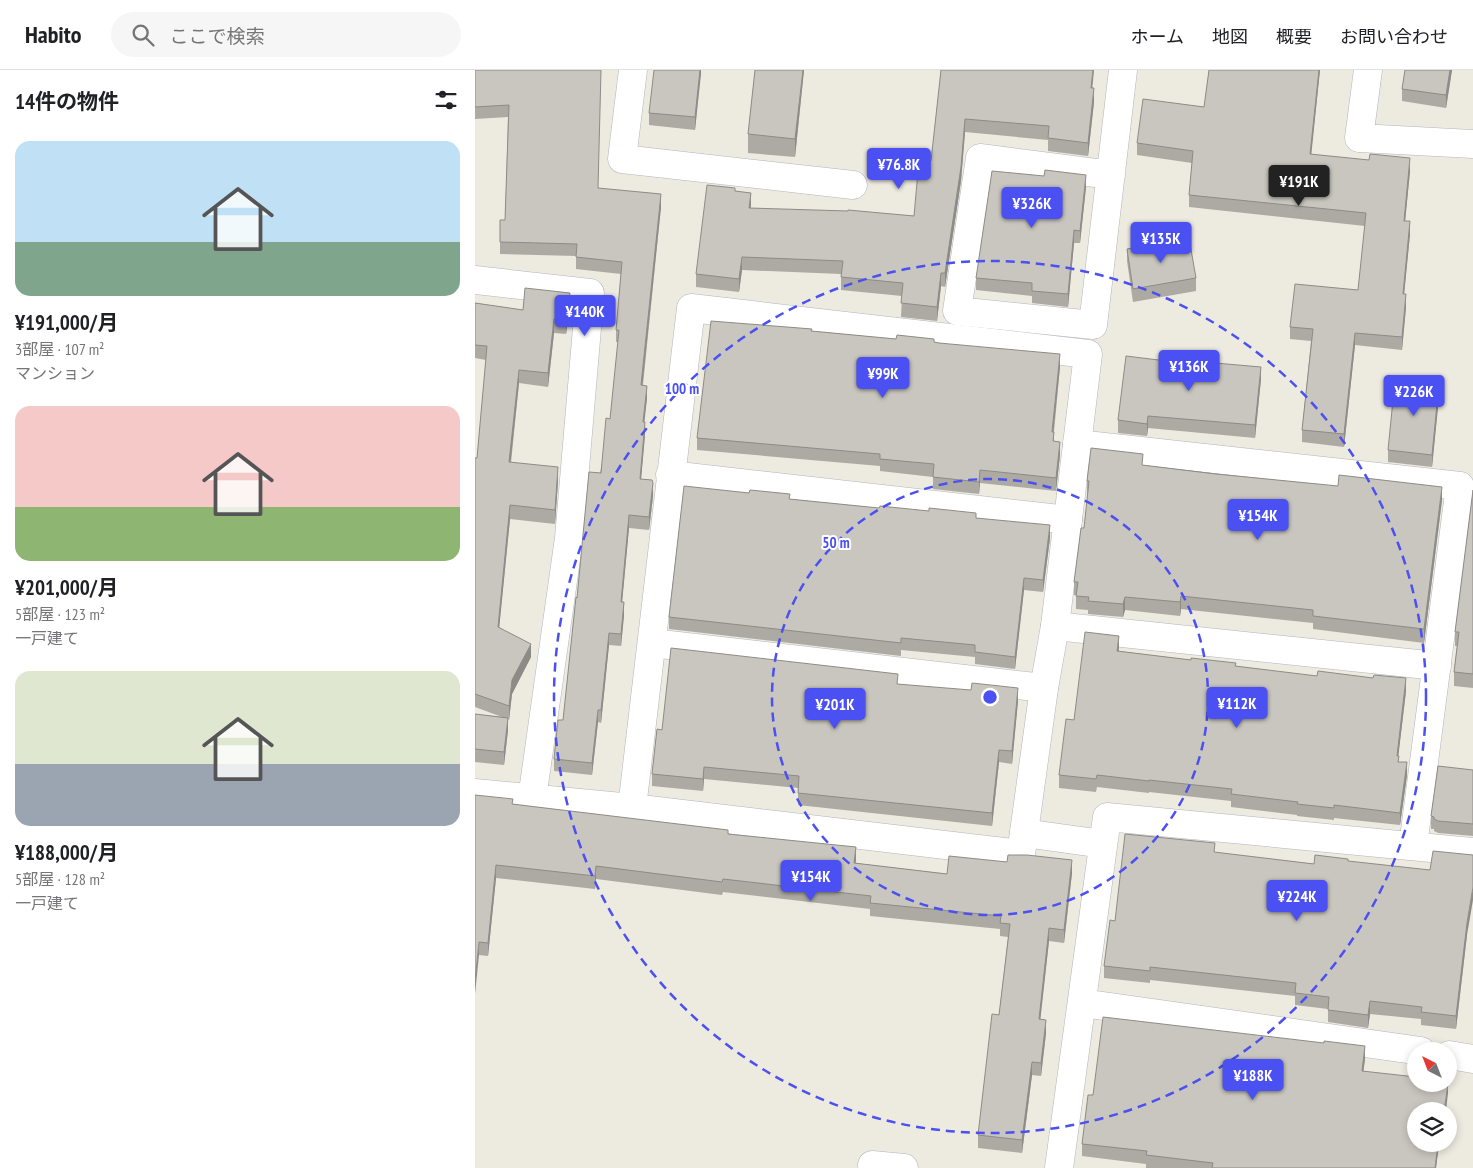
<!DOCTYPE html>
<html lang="ja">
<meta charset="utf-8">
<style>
:root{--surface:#fff;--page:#f6f6f6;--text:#202124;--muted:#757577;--line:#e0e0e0;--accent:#4a50f1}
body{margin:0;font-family:"PT Sans Narrow","Noto Sans JP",sans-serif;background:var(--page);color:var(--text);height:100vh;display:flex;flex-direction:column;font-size:19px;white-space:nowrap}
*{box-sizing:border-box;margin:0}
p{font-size:16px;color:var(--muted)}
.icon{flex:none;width:28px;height:28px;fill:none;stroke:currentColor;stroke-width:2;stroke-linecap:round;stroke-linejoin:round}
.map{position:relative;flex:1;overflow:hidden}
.sheet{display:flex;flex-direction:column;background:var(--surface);width:475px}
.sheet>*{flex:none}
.needle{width:32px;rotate:318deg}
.fabs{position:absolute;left:932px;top:972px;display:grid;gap:10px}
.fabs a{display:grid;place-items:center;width:50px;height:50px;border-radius:50%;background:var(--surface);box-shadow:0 2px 8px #0003;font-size:25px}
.price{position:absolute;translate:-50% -42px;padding:0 11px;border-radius:5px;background:var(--accent);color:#fff;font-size:16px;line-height:32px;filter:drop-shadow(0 1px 2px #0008)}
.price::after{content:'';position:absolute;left:50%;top:30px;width:15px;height:11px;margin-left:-8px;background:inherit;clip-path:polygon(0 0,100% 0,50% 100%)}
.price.selected{background:#222;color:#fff}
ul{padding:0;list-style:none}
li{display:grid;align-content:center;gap:10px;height:265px;padding:0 15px}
li span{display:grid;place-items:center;height:155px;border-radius:15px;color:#555}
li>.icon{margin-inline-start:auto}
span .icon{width:90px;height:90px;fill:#fffc;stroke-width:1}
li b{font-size:21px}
h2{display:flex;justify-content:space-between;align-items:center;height:60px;padding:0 15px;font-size:21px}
header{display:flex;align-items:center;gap:30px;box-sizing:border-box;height:70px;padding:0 25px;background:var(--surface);border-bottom:1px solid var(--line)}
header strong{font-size:24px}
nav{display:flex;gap:28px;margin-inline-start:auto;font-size:18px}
.search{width:350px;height:45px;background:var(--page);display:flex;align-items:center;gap:12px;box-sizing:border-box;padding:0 18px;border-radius:28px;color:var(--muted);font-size:19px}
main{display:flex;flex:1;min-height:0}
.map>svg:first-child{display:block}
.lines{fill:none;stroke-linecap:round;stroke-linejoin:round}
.street-casing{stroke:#b3b4bf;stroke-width:29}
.street{stroke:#fff;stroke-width:28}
.wall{fill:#adaaa4}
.shaded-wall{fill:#8d8b86}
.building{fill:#c9c6bf;stroke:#8d8b86}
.ring{fill:none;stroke:#4a50f1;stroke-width:2.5;stroke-dasharray:9 6}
.centre{fill:#4a50f1;stroke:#fff;stroke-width:2.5}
.ring-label{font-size:15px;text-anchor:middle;font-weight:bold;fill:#4a50f1;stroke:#fff;stroke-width:4;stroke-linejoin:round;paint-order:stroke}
</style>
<header>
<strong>Habito</strong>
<div class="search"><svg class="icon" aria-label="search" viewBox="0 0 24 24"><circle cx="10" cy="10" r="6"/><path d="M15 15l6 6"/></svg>ここで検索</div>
<nav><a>ホーム</a><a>地図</a><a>概要</a><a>お問い合わせ</a></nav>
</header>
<main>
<section class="sheet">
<h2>14件の物件<svg class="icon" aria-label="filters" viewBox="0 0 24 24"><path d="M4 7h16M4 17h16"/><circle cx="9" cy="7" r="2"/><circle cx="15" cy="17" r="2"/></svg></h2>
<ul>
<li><span style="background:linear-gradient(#bfe0f5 65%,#7fa58c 0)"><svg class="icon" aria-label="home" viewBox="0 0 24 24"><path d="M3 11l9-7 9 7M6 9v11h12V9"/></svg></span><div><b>¥191,000/月</b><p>3部屋 · 107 m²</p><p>マンション</p></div></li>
<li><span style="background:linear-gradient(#f6c9c9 65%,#8fb573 0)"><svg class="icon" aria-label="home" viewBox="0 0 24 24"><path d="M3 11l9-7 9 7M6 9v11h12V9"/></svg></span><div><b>¥201,000/月</b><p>5部屋 · 123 m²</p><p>一戸建て</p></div></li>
<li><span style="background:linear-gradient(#dfe7d0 60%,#9aa5b1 0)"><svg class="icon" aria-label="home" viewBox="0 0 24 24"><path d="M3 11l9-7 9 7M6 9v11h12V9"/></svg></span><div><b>¥188,000/月</b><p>5部屋 · 128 m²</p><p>一戸建て</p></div></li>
</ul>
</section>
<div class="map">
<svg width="998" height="1098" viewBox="0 0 998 1098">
<rect width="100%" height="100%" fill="#edeae0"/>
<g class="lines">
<g class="street-casing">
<g id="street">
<path d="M158,0l-11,89 231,26"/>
<path d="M893,0l-9,68 114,6"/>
<path d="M636,105l-131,-17 -23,153 136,14 30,-255"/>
<path d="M0,210l115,13 -21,245 -37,261"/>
<path d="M602,374l383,42 -47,360"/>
<path d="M195,405l398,45"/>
<path d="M580,556l382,40"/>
<path d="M177,573l392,45"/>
<path d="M0,723l157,15 389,46 23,-166 11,-62 33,-272 -397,-46 -59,500"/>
<path d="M549,763l79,11"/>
<path d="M607,933l339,48"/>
<path d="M974,985l24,4"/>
<path d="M397,1095l32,3"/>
<path d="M584,1098l48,-351 366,35"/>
</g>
</g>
<use href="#street" class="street"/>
</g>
<g class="wall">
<path d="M0,0l124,118 62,19 -18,178 4,13 -3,24 1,13 -4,44 12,17 -4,34 -20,-2 -7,74 2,13 -3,31 -12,-1 -8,78 -3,-1 -6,53 -38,-4v-12l9,-39 14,-122 33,-179 8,-77h-2v-12l5,-56 -45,-5v-13l-76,-2v-34h5l3,-103 -33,2z"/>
<path d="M226,0l-6,60 -46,-5v-12z"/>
<path d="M280,0h49l-9,87 -47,-4v-19z"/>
<path d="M466,0l151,18 2,14 -6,54 -40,-5v-11l-83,-8 -4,49 -16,106 -4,-1 -4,35 -36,-4 1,-21 -61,-6v-16l-99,-4 -3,22 -43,-5v-13l39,-83 15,17 164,8 17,-55z"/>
<path d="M734,0h111l-9,84 99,17 -5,50 5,13 -6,60 2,13 -4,43 -47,-5 -11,102 -42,-5v-12l9,-89 -21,-2v-12l68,-37 7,-64 -176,-19v-12l3,-32 -55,-8v-12l67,-36z"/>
<path d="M930,0h47l-6,38 -44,-7v-12z"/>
<path d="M611,117l-6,56h-6l-6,64 -36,-4v-7l-56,-6v-12z"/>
<path d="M652,179l69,29v13l-63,11 -6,-41z"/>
<path d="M0,233l48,7 47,-4 -4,28 -12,-1 -6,54 -29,-4 -8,80 47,18 -3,43 -45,-5 -11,108 32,30 -19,37 -3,26 -1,-1v11l-4,35 -29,-3v-48l27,3 -27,-10v-249h2l9,-98 -11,-2z"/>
<path d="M337,261l84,8 38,3 126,25 -6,65v9l6,14 -4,36 -76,-8 -1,11 -46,-5v-12l-53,-6v-5l-183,-16v-12z"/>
<path d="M786,309l-6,59 -107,-10 -1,8 -29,-3v-13z"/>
<path d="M964,327l-7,70 -44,-5v-12z"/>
<path d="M668,395l299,35 -18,143 -111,-14v-6l-132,-14 -1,7 -55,-6 -2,7 -35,-3v-4l-12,-1v-14h-2v-13l10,-54 4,-34h-1v-13z"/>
<path d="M998,420v198l-19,-2v-14l3,-26h-2v-14z"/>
<path d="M315,429l186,19 74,20 -7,54 -19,-2 -9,79 -40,-5v-7l-74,-7v6l-232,-27v-12z"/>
<path d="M644,578v3l117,15 170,25 -8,65 1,6 8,13 -7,50 -66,-7v2l-37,-4v-1l-66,-8v-6l-82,-9v1l-52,-6 -1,5 -37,-4v-13l15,-55z"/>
<path d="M423,614l120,17 -6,63 -13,-2 -7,64 -194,-21v-17l-94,-9 -1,12 -51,-5v-12l10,-44z"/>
<path d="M998,700v66l-35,-3 -4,-2v-2h-3v-13z"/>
<path d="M0,725l38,9 215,30 128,26 -1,3 92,11 125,-1 -8,70 -15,-2 -9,78 6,14 -5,43 -9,-1 -10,78 -44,-5v-13l21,-120 9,-78 -8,-1v-7l-130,-13v-7l-147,-17 -1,3 -126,-16 -1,10 -99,-11 -8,78 -9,-1z"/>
<path d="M740,783l99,11 34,-3 119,74 -11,94 -35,-4v-6l-51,-5 -2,14 -40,-6v-13l-33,-4v-9l-145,-16v3l-46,-5v-12l11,-45z"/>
<path d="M890,989l-2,12 85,22 -32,51h23l-3,24h-290v-4l-64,-8v-12l11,-49z"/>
</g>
<g class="shaded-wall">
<path d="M225,0h1v4l-6,56v-13z"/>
<path d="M328,0h1l-9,87v-18z"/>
<path d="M618,0h1l-3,32v-14z"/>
<path d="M844,0h1l-10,97v-13z"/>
<path d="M975,0h2l-6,38v-13z"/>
<path d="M619,18v14l-6,54v-13z"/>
<path d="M490,49v13l-4,49 -16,106v-14z"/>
<path d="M935,88v13l-6,62v-12z"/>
<path d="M611,105v12l-6,56v-12z"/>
<path d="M276,123v13l-2,15v-13z"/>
<path d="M186,124v13l-20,191v-13z"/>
<path d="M935,151v13l-7,72v-12z"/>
<path d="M599,160v13l-6,64v-13z"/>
<path d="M267,187v13l-3,22v-13z"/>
<path d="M466,203v13l-4,35v-14z"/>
<path d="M95,223v13l-4,28v-14z"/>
<path d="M931,224v13l-4,43v-13z"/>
<path d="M79,249v14l-6,54v-14z"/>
<path d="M880,263v12l-11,102v-13z"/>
<path d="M585,284v13l-8,77v-12z"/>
<path d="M786,297v12l-6,59v-13z"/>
<path d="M44,300v13l-10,93v-14z"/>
<path d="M964,314v13l-7,70v-12z"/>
<path d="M172,316v12l-4,37v-13z"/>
<path d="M673,346v12l-1,8v-12z"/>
<path d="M170,352v13l-5,56v-12z"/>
<path d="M585,372v13l-4,36v-13z"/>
<path d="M83,397v14l-3,43v-14z"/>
<path d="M505,400v13l-1,11v-12z"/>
<path d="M178,413v13l-4,34v-13z"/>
<path d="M967,417v13l-18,143v-14z"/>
<path d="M35,435v14l-12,121v-13z"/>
<path d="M154,445v13l-8,86v-12z"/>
<path d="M575,455v13l-7,54v-12z"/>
<path d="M549,508v12l-9,79v-12z"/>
<path d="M706,526v13l-1,7v-14z"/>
<path d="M650,527v13l-2,7v-13z"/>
<path d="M149,532v13l-3,31v-12z"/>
<path d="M134,563v12l-8,78v-13z"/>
<path d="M644,566v12l-2,15v-12z"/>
<path d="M56,574v13l-19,37 -3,26v-14l3,-26z"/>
<path d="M931,608v13l-9,77v-12z"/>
<path d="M543,618v13l-6,63v-13z"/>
<path d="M123,640v12l-6,53v-12z"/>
<path d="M33,648v12l-4,35v-13z"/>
<path d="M524,680v12l-7,64v-13z"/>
<path d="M932,692v13l-7,50v-12z"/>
<path d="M229,697v12l-1,12v-12z"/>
<path d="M381,777v13l-2,16v-13z"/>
<path d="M597,790v13l-8,70v-13z"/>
<path d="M21,795v13l-8,78v-13z"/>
<path d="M121,796v13l-1,10v-13z"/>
<path d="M998,817v13l-6,35 -11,94v-13l11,-93z"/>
<path d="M574,858v13l-10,91v-13z"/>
<path d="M4,872v13l-4,39v-13z"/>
<path d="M895,931v13l-2,14v-13z"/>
<path d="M571,950v13l-5,43v-13z"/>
<path d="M890,976v13l-3,24v-12z"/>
<path d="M557,992v13l-10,78v-13z"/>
<path d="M973,1014v9l-2,18h-2z"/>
<path d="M963,1074h1l-3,24h-1z"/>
</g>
<g class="building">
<path d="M0,0h126l-3,118 63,6 -20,191 6,1 -4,36h2l-5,57 12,1 1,3 -4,34 -20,-2 -8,87h3l-3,32 -12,-1 -8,77h-3l-6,53 -38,-4 4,-39h5l13,-123 1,1 12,-126 12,1 5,-55 4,1 9,-89h-3l6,-68 -46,-5 1,-13 -77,-2v-22h5l4,-115 -34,2z"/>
<path d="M179,0h46l-5,47 -46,-4z"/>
<path d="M280,0h48l-8,69 -47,-5z"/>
<path d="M466,0h152l-2,18h3l-6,55 -40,-5 1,-12 -84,-7 -4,48 -16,106h-4l-4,34 -36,-4 2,-20 -62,-6 2,-16 -101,-4 -3,22 -43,-5 11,-89 28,3v3l16,2 -2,15 99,3v-1l66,6 5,-56 12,1z"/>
<path d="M734,0h110l-9,84 59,6 1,-6 40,4 -6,63h6l-7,73h3l-4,43 -47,-4 -11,101 -42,-4 11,-101 -23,-2 5,-43 63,6 8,-77 -177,-18 4,-44 -56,-8 6,-44 61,8z"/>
<path d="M930,0h45l-4,25 -44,-6z"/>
<path d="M570,100l41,5 -6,56 -6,-1 -6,64 -36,-3v-8l-56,-5 16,-107 52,5z"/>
<path d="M714,168l7,40 -63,11 -6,-40z"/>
<path d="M50,218l45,5 -4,27 -12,-1 -6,54 -29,-3 -10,92 49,5 -3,43 -45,-5 -12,122 33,17 -19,36 -3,26 -34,-12v-236h2l10,-112 -12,-1v-42l48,7z"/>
<path d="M236,251l101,8 -1,2 85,8 1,-4 37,4v3l5,1 121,11 -8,78h2l-1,9 7,1 -4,36 -76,-8 -1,12 -46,-5 1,-13 -54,-5v-5l-183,-16z"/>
<path d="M651,286l89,11v-4l46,4 -6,58 -107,-9 -1,8 -29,-4z"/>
<path d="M920,310l44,4 -7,71 -44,-5z"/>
<path d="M616,378l52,6 -1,11 74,9 122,12 1,-11 103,12 -18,142 -111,-13v-6l-132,-14 -1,6 -55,-5 -2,7 -35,-3 1,-4 -13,-1 2,-14h-4l7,-54h3l5,-47h-2z"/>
<path d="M209,416l65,7 1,-3 40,4 -1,5 90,9 1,-2 49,5v-3l47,5v5l74,7 -7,55 -19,-2 -9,79 -40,-5v-7l-74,-7v5l-232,-26z"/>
<path d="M998,420v184l-19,-2 5,-40h-4z"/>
<path d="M610,562l34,4 -2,15 74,9v-2l45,5 -1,3 82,10 1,-5 55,7 1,-3 32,3 -9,78h2l-1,6h9l-7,51 -66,-8v3l-37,-4 1,-2 -67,-8 1,-5 -83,-9v1l-52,-6 -1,4 -37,-4 7,-56 8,1z"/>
<path d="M196,578l227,26 -1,10 74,6 1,-7 46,5 -6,63 -13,-1 -7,63 -194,-20 1,-17 -95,-9 -1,12 -51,-5 5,-45 5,1z"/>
<path d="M0,644l33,4 -4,34 -29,-3z"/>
<path d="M963,696l35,4v54l-35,-3 -4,-2v-2l-3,-1z"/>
<path d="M0,725l38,4 -1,5 216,26v4l128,13 -2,16 93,11 2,-18 58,6 1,-7h19l45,5 -8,70 -15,-2 -10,91 7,1 -5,43 -9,-1 -10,78 -44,-5 14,-121 7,1 11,-91 -10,-1 1,-7 -131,-13 1,-7 -148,-17 -1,3 -126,-16 -1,10 -99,-11 -8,78 -9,-1 -4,39z"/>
<path d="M650,764l90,9 -1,9 100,12 1,-9 33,4v2l82,9 3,-19 40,4v32l-6,36 -11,93 -35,-4 1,-5 -52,-6 -2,14 -40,-5 1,-13 -34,-4 1,-10 -146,-16v4l-46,-5 6,-46 5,1z"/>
<path d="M628,947l221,26v-2l41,5 -3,25 54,6v7h32l-4,27h-28v33h22l-3,24h-223l1,-5 -67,-8 1,-4 -65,-7 6,-49h5z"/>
</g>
<g class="ring">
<circle cx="515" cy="627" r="218"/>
<circle cx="515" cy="627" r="436"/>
</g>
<circle cx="515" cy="627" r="8" class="centre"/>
<g class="ring-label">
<text x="207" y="324">100 m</text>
<text x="361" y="478">50 m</text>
</g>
</svg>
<div class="fabs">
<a><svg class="needle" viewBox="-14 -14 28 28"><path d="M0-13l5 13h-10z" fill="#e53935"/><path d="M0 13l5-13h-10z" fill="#757577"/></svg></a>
<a><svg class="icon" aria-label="layers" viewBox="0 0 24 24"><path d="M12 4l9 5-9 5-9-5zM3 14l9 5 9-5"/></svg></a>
</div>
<b class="price" style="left:424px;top:120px">¥76.8K</b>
<b class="price selected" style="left:824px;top:137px">¥191K</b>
<b class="price" style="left:557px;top:159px">¥326K</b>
<b class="price" style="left:686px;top:194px">¥135K</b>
<b class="price" style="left:110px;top:267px">¥140K</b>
<b class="price" style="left:714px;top:322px">¥136K</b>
<b class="price" style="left:408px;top:329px">¥99K</b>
<b class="price" style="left:939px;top:347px">¥226K</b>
<b class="price" style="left:783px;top:471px">¥154K</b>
<b class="price" style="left:762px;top:659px">¥112K</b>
<b class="price" style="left:360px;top:660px">¥201K</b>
<b class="price" style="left:336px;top:832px">¥154K</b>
<b class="price" style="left:822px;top:852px">¥224K</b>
<b class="price" style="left:778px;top:1031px">¥188K</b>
</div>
</main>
